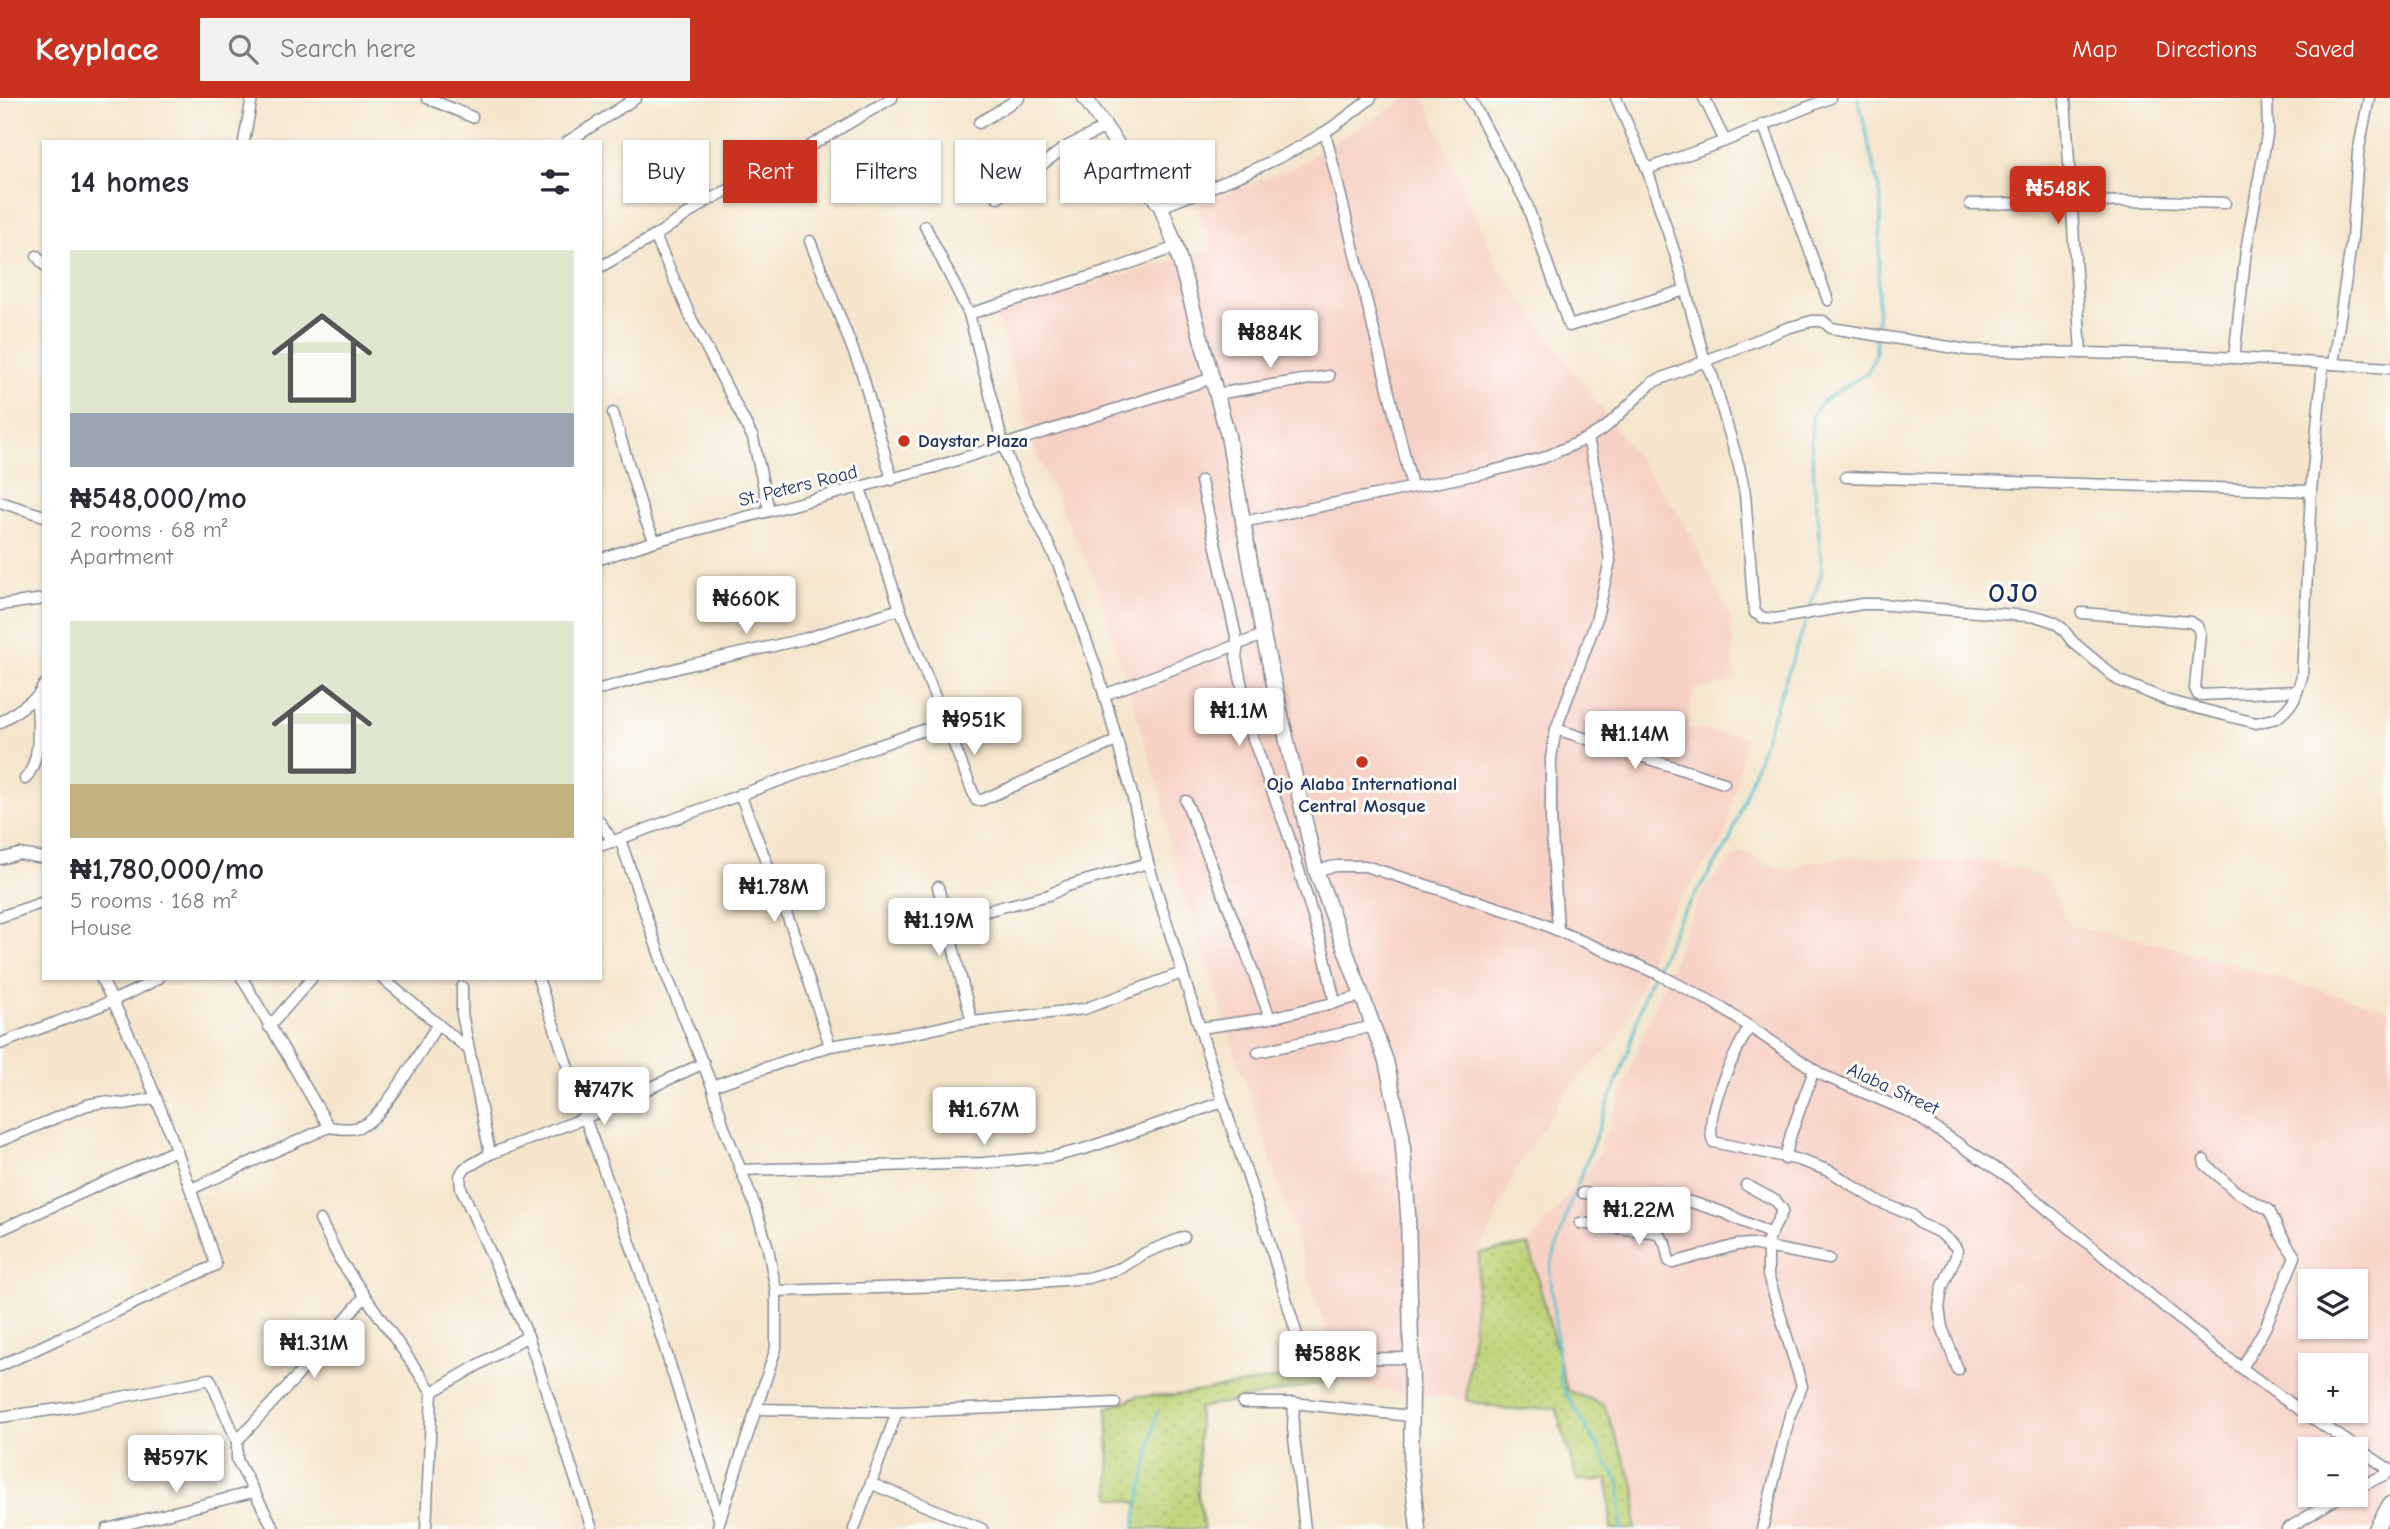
<!DOCTYPE html>
<meta charset="utf-8">
<style>
:root{--surface:#fff;--page:#f2f2f3;--text:#2b2b33;--muted:#7c7c81;--accent:#c8321e}
body{margin:0;font-family:"Comic Neue",sans-serif;background:var(--page);color:var(--text);height:100vh;display:flex;flex-direction:column;font-size:26px;white-space:nowrap}
*{box-sizing:border-box;margin:0}
p{font-size:23px;color:var(--muted)}
.icon{flex:none;width:38px;height:38px;fill:none;stroke:currentColor;stroke-width:2;stroke-linecap:round;stroke-linejoin:round}
.map{position:relative;flex:1;overflow:hidden}
.drawer{position:absolute;left:42px;top:42px;width:560px;height:840px;display:flex;flex-direction:column;background:var(--surface);border-radius:0px;box-shadow:0 2px 5px #0004}
.drawer>*{flex:none}
.banner{position:absolute;left:623px;top:42px;width:665px;height:63px;display:flex;gap:14px}
.controls{position:absolute;left:2298px;top:1171px;display:grid;gap:14px}
.controls a{display:grid;place-items:center;width:70px;height:70px;border-radius:0px;background:var(--surface);box-shadow:0 2px 5px #0004;font-size:35px}
.price{position:absolute;translate:-50% -60px;padding:0 16px;border-radius:7px;background:#fff;color:#222;font-size:23px;line-height:46px;filter:drop-shadow(0 2px 4px #0008)}
.price::after{content:'';position:absolute;left:50%;top:42px;width:21px;height:16px;margin-left:-10px;background:inherit;clip-path:polygon(0 0,100% 0,50% 100%)}
.price.current{background:var(--accent);color:#fff}
ul{padding:0;list-style:none}
li{display:grid;align-content:center;gap:14px;height:371px;padding:0 28px}
li span{display:grid;place-items:center;height:217px;border-radius:0px;color:#555}
li>.icon{margin-inline-start:auto}
span .icon{width:126px;height:126px;fill:#fffc;stroke-width:1}
li b{font-size:30px}
h2{display:flex;justify-content:space-between;align-items:center;height:84px;padding:0 28px;font-size:30px}
.tag{padding:0 24px;border-radius:0px;background:var(--surface);box-shadow:0 2px 5px #0004;font-size:24px;line-height:63px}
.tag.current{background:var(--accent);color:#fff}
header{display:flex;align-items:center;gap:42px;box-sizing:border-box;height:98px;padding:0 35px;background:var(--accent);color:#fff}
header strong{font-size:33px}
nav{display:flex;gap:38px;margin-inline-start:auto;font-size:24px}
.search{width:490px;height:63px;background:var(--page);display:flex;align-items:center;gap:18px;box-sizing:border-box;padding:0 24px;border-radius:0px;color:var(--muted);font-size:26px}
.map>svg:first-child{display:block}
.built{fill:#f7d1c6;fill-rule:evenodd}
.grass{fill:url(#grass-dots);stroke:#6c816a;stroke-width:2}
.lines{fill:none;stroke-linecap:round;stroke-linejoin:round}
.stream{stroke:#50bdcb;stroke-width:2.5}
.minor-casing{stroke:#888a95;stroke-width:13}
.major-casing{stroke:#888a95;stroke-width:17}
.minor{stroke:#fff;stroke-width:10}
.major{stroke:#fff;stroke-width:14}
.poi-dot{fill:#c8321e;stroke:#fdfcf7;stroke-width:2.5}
.labels{text-anchor:middle;dominant-baseline:central;stroke-width:6;stroke-linejoin:round;paint-order:stroke}
.poi-label{font-size:19px;font-weight:bold;fill:#1b2f5e;stroke:#fdfcf7;text-anchor:start}
.street-label{font-size:19px;fill:#1b2f5e;stroke:#fdfcf7}
.district-label{font-size:26px;font-weight:bold;letter-spacing:2px;fill:#1b2f5e;stroke:#fdfcf7}
</style>
<header>
<strong>Keyplace</strong>
<div class="search"><svg class="icon" aria-label="search" viewBox="0 0 24 24"><circle cx="10" cy="10" r="6"/><path d="M15 15l6 6"/></svg>Search here</div>
<nav><a>Map</a><a>Directions</a><a>Saved</a></nav>
</header>
<div class="map">
<svg width="2390" height="1431" viewBox="0 0 2390 1431">
<defs>
<pattern id="grass-dots" width="8" height="8" patternUnits="userSpaceOnUse" patternTransform="scale(1.75)"><rect width="8" height="8" fill="#bed377"/><path d="M2 2h.1M6 6h.1" fill="none" stroke="#a3b569" stroke-width="1.8" stroke-linecap="round"/></pattern>
</defs>
<rect width="100%" height="100%" fill="#fdfcf7"/>
<filter id="ink" filterUnits="userSpaceOnUse"><feTurbulence type="fractalNoise" baseFrequency=".0143" numOctaves="2"/><feDisplacementMap in="SourceGraphic" scale="14" xChannelSelector="R" yChannelSelector="G"/><feConvolveMatrix kernelMatrix="1 2 1 2 8 2 1 2 1" color-interpolation-filters="sRGB"/></filter>
<filter id="wash" filterUnits="userSpaceOnUse"><feTurbulence type="fractalNoise" baseFrequency=".00686" numOctaves="4" result="noise"/><feDisplacementMap in="SourceGraphic" scale="28" xChannelSelector="R" yChannelSelector="G"/><feGaussianBlur stdDeviation="1.57" result="paint"/><feColorMatrix in="noise" values="0 0 0 0 0 0 0 0 0 0 0 0 0 0 0 0 0 1.4 0 .05"/><feComposite in="paint" operator="in"/></filter>
<g filter="url(#wash)">
<rect width="100%" height="100%" fill="#f4e5cc"/>
<g class="built">
<path d="M1408,0h16l76,172 184,251 47,98 4,62 -41,9 -8,38 60,8 -21,102 -60,82 -45,117 -55,56 -48,75 -37,85 -14,147 -73,-8 -55,-12 -5,-29 -161,-493 -11,-64 -67,-217 -58,-123 -40,-143 218,-62 -17,-43 101,-41z"/>
<path d="M1740,753l50,21 17,-9 43,-6 142,4 56,18 20,46 88,18 234,67v482l-18,37h-737l1,-38 -69,-101 -38,-145 69,-89 51,-137 54,-130zM2310,1183h46v45h-46zM2310,1267h46v45h-46zM2310,1351h46v45h-46z"/>
</g>
<g class="grass">
<path d="M1529,1147l38,145 37,15 32,86 -1,38h-24l-3,-49h-31l-21,-72 -49,2 -41,-10 14,-147z"/>
<path d="M1281,1280l57,2 -139,28 -1,87 6,34h-70l4,-26 -27,-5 -4,-90 31,-12 38,-1z"/>
</g>
<g class="lines">
<g class="stream">
<path d="M1858,0l23,99 -4,135"/>
<path d="M1810,510l12,-37 -11,-129 1,-26 12,-16 44,-28 8,-19v-15"/>
<path d="M1655,872l24,-51 50,-76 78,-225"/>
<path d="M1134,1431l23,-117"/>
<path d="M1621,1431l-1,-45 -59,-99 -11,-116 20,-65 58,-152 18,-63 7,-13"/>
</g>
</g>
</g>
<g filter="url(#ink)">
<g class="lines">
<g class="minor-casing">
<g id="minor">
<path d="M427,0l45,19"/>
<path d="M1470,0l56,104 43,124 116,-36"/>
<path d="M1616,0l31,71 31,94 27,98 8,17 26,88 6,28 8,106 2,13 9,5 11,1 87,-15h15l162,13 15,5 9,7 9,12 46,39 51,21 87,22 21,-5 9,-8 8,-10 8,-23 9,-186 12,-127"/>
<path d="M1704,0l21,43"/>
<path d="M2065,0l16,255"/>
<path d="M2369,0l-11,55 -6,85 -19,126 57,4"/>
<path d="M979,25l40,-25"/>
<path d="M1763,26l65,176"/>
<path d="M1325,34l87,354"/>
<path d="M244,43l8,-43"/>
<path d="M567,44l69,-44"/>
<path d="M1647,71l78,-28 105,-43"/>
<path d="M998,100l66,-50 42,-21"/>
<path d="M1970,106l183,-3 72,2"/>
<path d="M1161,109c56,-22 111,-42 162,-74 17,-10 33,-23 48,-35"/>
<path d="M925,128l44,88 34,130 11,30 45,92 39,107 33,117 17,73 75,239 43,129 38,128 107,-1"/>
<path d="M655,138l37,84 61,118 16,73"/>
<path d="M810,143l52,132 30,107"/>
<path d="M37,158l7,9"/>
<path d="M600,169l55,-31 52,-35 91,-48 94,-55"/>
<path d="M969,216l140,-43 67,-24"/>
<path d="M2234,260l12,-108 22,-121 -1,-28"/>
<path d="M1216,296l113,-18"/>
<path d="M613,315l32,106 10,22"/>
<path d="M1846,379l465,14"/>
<path d="M1201,383l37,164 -2,12 16,79 36,98 36,119 11,50"/>
<path d="M860,390l40,121 76,191h6l134,-59"/>
<path d="M0,404l44,14"/>
<path d="M1243,424l245,-50 55,-14 45,-20 18,-11 47,-45 134,-54 25,-7h11l8,7 137,22 235,6 130,8"/>
<path d="M600,461l55,-18 277,-73 281,-90"/>
<path d="M0,507l44,-6"/>
<path d="M2082,515l108,9 7,4 3,7 -5,56 3,6 99,-4"/>
<path d="M600,591l89,-24 115,-26 96,-30"/>
<path d="M1104,597l159,-60"/>
<path d="M0,625l37,-26 7,-12"/>
<path d="M1556,631l168,54"/>
<path d="M25,681c18,-21 12,-55 12,-82"/>
<path d="M740,696l52,134 38,118"/>
<path d="M1186,703l54,135 30,82"/>
<path d="M600,724l13,20"/>
<path d="M620,741l46,135 46,112 12,41 31,79 13,42 8,43v57l-59,181"/>
<path d="M600,748l225,-82 119,-41"/>
<path d="M0,761l19,-5 25,4"/>
<path d="M1316,772l20,-4h29l159,50 134,58 56,29 108,72 90,38 95,63 206,171 68,50 109,73"/>
<path d="M938,789l34,135"/>
<path d="M0,819l44,-15"/>
<path d="M947,823l102,-26 18,-9 81,-23"/>
<path d="M1558,832l-7,-113v-59l5,-29 40,-108 14,-60 -8,-56 -14,-67"/>
<path d="M242,880l87,149"/>
<path d="M382,880l86,71"/>
<path d="M538,880l47,140 56,155 78,246"/>
<path d="M462,889v27l28,140"/>
<path d="M269,929l43,-49"/>
<path d="M1749,929c-14,27 -46,84 -36,115l86,18 31,11 47,30 35,14 7,8 21,10 14,12 3,5 -1,6 -14,32 -3,20 3,19 16,43"/>
<path d="M1200,930l70,-10 92,-22"/>
<path d="M0,946c53,-22 109,-38 159,-66"/>
<path d="M1258,954l116,-26"/>
<path d="M712,988l118,-40 90,-14 35,-8 129,-15 98,-36"/>
<path d="M0,1043l87,-36 16,-3 21,2 32,-6"/>
<path d="M1785,1061l6,-25 23,-64"/>
<path d="M2204,1062l1,4 31,28 33,18 10,22 16,25 -30,71 -23,40"/>
<path d="M741,1072l242,-7 69,-6 32,-8 139,-47"/>
<path d="M1746,1087l30,16 7,9 -15,30v35l34,111 -12,29 -28,114"/>
<path d="M191,1091l138,-62c13,2 26,4 38,-4 20,-12 56,-77 71,-99"/>
<path d="M1583,1095l108,9 31,10 49,22"/>
<path d="M320,1122l20,40 92,132 -6,137"/>
<path d="M1580,1125l78,10 7,10 4,18 4,2 64,-18 14,-1 78,15"/>
<path d="M0,1132l176,-80"/>
<path d="M776,1193l238,-7 74,-6 33,-10 24,-15 39,-16"/>
<path d="M0,1268l216,-101c-32,-98 -67,-196 -115,-287"/>
<path d="M432,1294l96,-56"/>
<path d="M1243,1305h51l116,13"/>
<path d="M1294,1305l-1,26 12,100"/>
<path d="M757,1311l140,3 218,-9"/>
<path d="M0,1319l73,-10 137,-28 27,62v19l37,69"/>
<path d="M237,1343l61,-66 67,-79"/>
<path d="M872,1386l110,45"/>
<path d="M2356,1391l34,-17"/>
<path d="M107,1431l146,-37"/>
<path d="M592,1431l-64,-193 -67,-148 -1,-12 4,-7 26,-15 95,-36 119,-55"/>
<path d="M854,1431l43,-117"/>
<path d="M2287,1431l57,-35"/>
</g>
</g>
<g class="major-casing">
<g id="major">
<path d="M1085,0l76,109 15,40 52,189 35,199 53,235 70,191 16,74 6,79 4,175 -1,78 7,62"/>
<path d="M2376,1431l14,-25"/>
</g>
</g>
<use href="#minor" class="minor"/>
<use href="#major" class="major"/>
</g>
</g>
<g class="poi-dot">
<circle cx="904" cy="343" r="7"/>
<circle cx="1362" cy="664" r="7"/>
</g>
<g class="labels">
<g class="poi-label">
<text x="918" y="343">Daystar Plaza</text>
<text x="1362" y="686" text-anchor="middle">Ojo Alaba International<tspan x="1362" dy="22">Central Mosque</tspan></text>
</g>
<g class="street-label">
<text transform="translate(798 388) rotate(-14)">St. Peters Road</text>
<text transform="translate(1893 991) rotate(25)">Alaba Street</text>
</g>
<g class="district-label">
<text x="2014" y="496">OJO</text>
</g>
</g>
</svg>
<div class="controls">
<a><svg class="icon" aria-label="layers" viewBox="0 0 24 24"><path d="M12 4l9 5-9 5-9-5zM3 14l9 5 9-5"/></svg></a>
<a>+</a>
<a>−</a>
</div>
<b class="price current" style="left:2058px;top:128px">₦548K</b>
<b class="price" style="left:1270px;top:272px">₦884K</b>
<b class="price" style="left:746px;top:538px">₦660K</b>
<b class="price" style="left:1239px;top:650px">₦1.1M</b>
<b class="price" style="left:974px;top:659px">₦951K</b>
<b class="price" style="left:1635px;top:673px">₦1.14M</b>
<b class="price" style="left:774px;top:826px">₦1.78M</b>
<b class="price" style="left:939px;top:860px">₦1.19M</b>
<b class="price" style="left:604px;top:1029px">₦747K</b>
<b class="price" style="left:984px;top:1049px">₦1.67M</b>
<b class="price" style="left:1639px;top:1149px">₦1.22M</b>
<b class="price" style="left:314px;top:1282px">₦1.31M</b>
<b class="price" style="left:1328px;top:1293px">₦588K</b>
<b class="price" style="left:176px;top:1397px">₦597K</b>
<div class="banner">
<a class="tag">Buy</a>
<a class="tag current">Rent</a>
<a class="tag">Filters</a>
<a class="tag">New</a>
<a class="tag">Apartment</a>
</div>
<section class="drawer">
<h2>14 homes<svg class="icon" aria-label="filters" viewBox="0 0 24 24"><path d="M4 7h16M4 17h16"/><circle cx="9" cy="7" r="2"/><circle cx="15" cy="17" r="2"/></svg></h2>
<ul>
<li><span style="background:linear-gradient(#dfe7d0 75%,#9aa5b1 0)"><svg class="icon" aria-label="home" viewBox="0 0 24 24"><path d="M3 11l9-7 9 7M6 9v11h12V9"/></svg></span><div><b>₦548,000/mo</b><p>2 rooms · 68 m²</p><p>Apartment</p></div></li>
<li><span style="background:linear-gradient(#dfe7d0 75%,#c2b280 0)"><svg class="icon" aria-label="home" viewBox="0 0 24 24"><path d="M3 11l9-7 9 7M6 9v11h12V9"/></svg></span><div><b>₦1,780,000/mo</b><p>5 rooms · 168 m²</p><p>House</p></div></li>
</ul>
</section>
</div>
